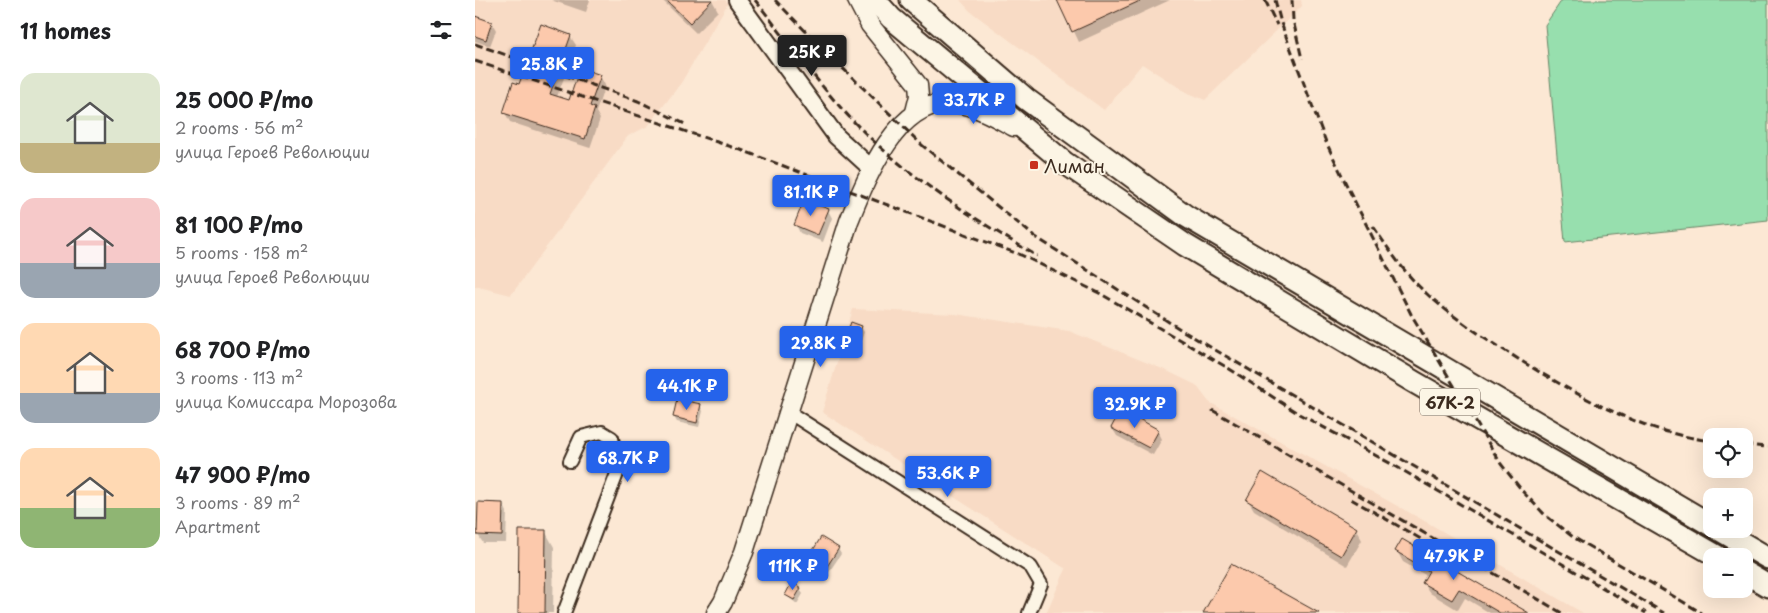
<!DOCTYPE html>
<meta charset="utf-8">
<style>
:root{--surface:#fff;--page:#f6f6f6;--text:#202124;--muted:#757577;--accent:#2563eb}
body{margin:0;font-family:"Playpen Sans",sans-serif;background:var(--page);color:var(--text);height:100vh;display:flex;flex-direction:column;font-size:19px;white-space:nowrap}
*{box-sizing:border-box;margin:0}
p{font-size:16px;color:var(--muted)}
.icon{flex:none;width:28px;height:28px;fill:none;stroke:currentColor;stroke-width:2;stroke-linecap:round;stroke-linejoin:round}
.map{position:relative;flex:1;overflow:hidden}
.panel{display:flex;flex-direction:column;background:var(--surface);width:475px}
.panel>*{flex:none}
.buttons{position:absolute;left:1228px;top:428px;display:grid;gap:10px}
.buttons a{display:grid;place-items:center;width:50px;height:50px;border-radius:10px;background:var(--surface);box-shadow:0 5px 20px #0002;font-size:25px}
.price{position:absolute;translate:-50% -42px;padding:0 11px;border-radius:5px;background:var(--accent);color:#fff;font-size:16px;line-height:32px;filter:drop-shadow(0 1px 2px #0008)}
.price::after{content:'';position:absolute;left:50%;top:30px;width:15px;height:11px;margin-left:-8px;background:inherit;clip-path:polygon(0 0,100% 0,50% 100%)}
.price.selected{background:#222;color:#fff}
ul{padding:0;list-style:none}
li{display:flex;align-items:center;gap:15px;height:125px;padding:0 20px}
li span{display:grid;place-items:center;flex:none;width:140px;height:100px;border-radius:15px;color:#555}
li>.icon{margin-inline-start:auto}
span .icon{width:60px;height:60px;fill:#fffc;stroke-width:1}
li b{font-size:21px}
h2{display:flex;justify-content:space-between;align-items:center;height:60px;padding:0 20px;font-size:21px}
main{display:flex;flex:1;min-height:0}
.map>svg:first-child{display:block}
.built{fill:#f8dbc5}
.green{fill:#97dfae;stroke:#698466}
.shadow{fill:#0003}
.building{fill:#fcc9ac;stroke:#3b2a1e}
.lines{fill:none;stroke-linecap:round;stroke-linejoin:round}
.minor-casing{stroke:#3b2a1e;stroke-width:16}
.tertiary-casing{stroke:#3b2a1e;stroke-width:20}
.secondary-casing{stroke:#3b2a1e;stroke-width:21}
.trunk-casing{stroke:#3b2a1e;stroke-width:25}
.minor{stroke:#fcf5e5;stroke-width:12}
.tertiary{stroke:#fcf5e5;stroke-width:16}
.secondary{stroke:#fcf5e5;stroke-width:18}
.trunk{stroke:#fcf5e5;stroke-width:21}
.rail{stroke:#3b2a1e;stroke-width:3;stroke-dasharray:8 4;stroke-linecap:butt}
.poi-dot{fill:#c8321e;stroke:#fcf5e5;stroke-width:2}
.labels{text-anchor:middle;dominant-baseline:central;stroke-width:4;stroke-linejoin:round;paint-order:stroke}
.shield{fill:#fcf5e5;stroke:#75675a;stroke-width:1}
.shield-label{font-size:16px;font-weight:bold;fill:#3b2a1e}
.poi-label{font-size:18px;fill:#3b2a1e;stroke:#fcf5e5;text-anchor:start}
</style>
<main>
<section class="panel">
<h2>11 homes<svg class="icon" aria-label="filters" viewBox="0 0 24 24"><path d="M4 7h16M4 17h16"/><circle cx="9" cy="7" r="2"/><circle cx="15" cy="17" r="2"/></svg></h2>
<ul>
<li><span style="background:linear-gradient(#dfe7d0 70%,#c2b280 0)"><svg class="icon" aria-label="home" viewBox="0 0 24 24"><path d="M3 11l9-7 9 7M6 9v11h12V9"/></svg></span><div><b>25 000 ₽/mo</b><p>2 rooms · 56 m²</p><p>улица Героев Революции</p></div></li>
<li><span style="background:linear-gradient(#f6c9c9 65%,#9aa5b1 0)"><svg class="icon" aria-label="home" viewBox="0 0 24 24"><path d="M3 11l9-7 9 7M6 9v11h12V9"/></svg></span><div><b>81 100 ₽/mo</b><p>5 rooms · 158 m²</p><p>улица Героев Революции</p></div></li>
<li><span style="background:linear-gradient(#ffd9b3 70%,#9aa5b1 0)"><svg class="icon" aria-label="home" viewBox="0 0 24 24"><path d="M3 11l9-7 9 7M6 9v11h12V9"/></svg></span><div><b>68 700 ₽/mo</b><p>3 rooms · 113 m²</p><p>улица Комиссара Морозова</p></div></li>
<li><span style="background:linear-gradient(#ffd9b3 60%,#8fb573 0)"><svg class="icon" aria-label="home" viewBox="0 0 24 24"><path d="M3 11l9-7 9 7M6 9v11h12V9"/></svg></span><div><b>47 900 ₽/mo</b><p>3 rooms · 89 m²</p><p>Apartment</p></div></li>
</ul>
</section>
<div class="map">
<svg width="1293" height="613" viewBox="0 0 1293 613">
<rect width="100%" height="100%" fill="#fce8d4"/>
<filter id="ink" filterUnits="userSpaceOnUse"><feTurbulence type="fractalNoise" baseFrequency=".02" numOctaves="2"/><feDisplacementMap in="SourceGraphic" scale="10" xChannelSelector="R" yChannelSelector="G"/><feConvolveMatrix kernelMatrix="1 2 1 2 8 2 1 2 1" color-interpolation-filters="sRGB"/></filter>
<g filter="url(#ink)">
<g class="built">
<path d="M0,0h250l3,3 -47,80 -33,43 -20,10 -117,159 -36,-9z"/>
<path d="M485,0h341l1,6 -97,94 -19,-8 -44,-28 -38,46 -134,-99z"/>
<path d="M378,309l102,5 114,17 96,39 31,15 13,17 221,122 153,89h-537l20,-44 -244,-157z"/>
</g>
<path class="green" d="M1087,0h206v220l-203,22 -20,-217z"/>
<g class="shadow">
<path d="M76,0h39l-4,12z"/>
<path d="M187,0h50l6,11 -22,22z"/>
<path d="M588,0h107l-91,42 -19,-40z"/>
<path d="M0,18l17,5 4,7 -6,16 -15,-5z"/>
<path d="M95,36l6,9 -19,52 13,4 30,-25 5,9 -9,27 4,7 -10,29 -80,-26 -5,-9 15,-28z"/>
<path d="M353,210l4,8 -9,24 -23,-9 -4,-8z"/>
<path d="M386,327l3,5 -5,15 -10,-3 -3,-5z"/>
<path d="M225,406l3,5 -4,16 -22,-5 -3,-5z"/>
<path d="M637,428l46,3 4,8 -9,16 -36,-19z"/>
<path d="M773,500l108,29 6,11 -15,26 -93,-56z"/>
<path d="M28,504l4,8 -1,31h-23l-5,-8z"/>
<path d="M70,531l9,16 -1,66h-34z"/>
<path d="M363,549l3,5 -12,18 -16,-10 -3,-5z"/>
<path d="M922,551l129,62h-36l-25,-15 -7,12 -28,-17 -7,-10 4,-7 -24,-14z"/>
<path d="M325,589l3,5 -6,10 -11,-9z"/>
</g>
<g class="building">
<path d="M191,0h46l-22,23z"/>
<path d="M582,0h85l-70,32z"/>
<path d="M0,16l17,6 -6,18 -11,-4z"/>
<path d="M66,24l30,11 -21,59 19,6 11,-32 21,7 -11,31 5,2 -10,31 -82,-26 10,-31 6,2z"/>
<path d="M329,200l25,9 -11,26 -24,-10z"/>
<path d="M376,322l11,4 -6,17 -11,-4z"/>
<path d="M202,399l24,5 -4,19 -24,-6z"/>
<path d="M646,409l38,21 -10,18 -38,-20z"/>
<path d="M787,472l95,56 -16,28 -95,-56z"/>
<path d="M3,502l25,1 -1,33 -25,-1z"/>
<path d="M44,530h27l-1,83h-27z"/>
<path d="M346,537l18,11 -13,20 -17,-11z"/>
<path d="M927,539l127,74h-29l-41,-24 -7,11 -30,-17 7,-12 -34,-20z"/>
<path d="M756,564l88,49h-116z"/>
<path d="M317,582l9,6 -7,12 -9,-5z"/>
</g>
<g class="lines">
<g class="minor-casing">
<g id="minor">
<path d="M315,413l241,154 10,17 -12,29"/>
<path d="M89,613l54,-142 -6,-33 -10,-6 -21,5 -11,24"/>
</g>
</g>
<g class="tertiary-casing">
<path id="tertiary" d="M262,0l99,136 35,32"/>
</g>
<g class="secondary-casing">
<g id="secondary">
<path d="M382,0l13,25 48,60 1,11 -4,16"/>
<path d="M241,613l7,-11 21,-50 105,-331c17,-42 47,-120 101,-118 23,0 44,14 64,24"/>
</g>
</g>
<g class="trunk-casing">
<g id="trunk">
<path d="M400,0l16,18 174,145 120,82 229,137 303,174"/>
<path d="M436,0l115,99 160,117 525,309"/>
<path d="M1243,529l50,29"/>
<path d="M1269,572l24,14"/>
</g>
</g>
<use href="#minor" class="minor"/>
<use href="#tertiary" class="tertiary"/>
<use href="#secondary" class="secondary"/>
<use href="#trunk" class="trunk"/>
<g class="rail">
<path d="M280,0c33,41 64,86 101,124 53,54 117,94 181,132"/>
<path d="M300,0l49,50 99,96 111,90 149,95 481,282"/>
<path d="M790,0l12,25"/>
<path d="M800,0l6,23 45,119 22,46 63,126 90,150 23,29 21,22 28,22 129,76"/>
<path d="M817,0l1,20 9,39"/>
<path d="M0,44l163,57 49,24"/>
<path d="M0,61l266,89 280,105 80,39 127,74 71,46 98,53 249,146"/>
<path d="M898,226c16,24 32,48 54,68 30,27 63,47 96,68 59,36 119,70 188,79"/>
<path d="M737,410l350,203"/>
<path d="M1269,445l24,2"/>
<path d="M876,499l70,40"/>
</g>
</g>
</g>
<rect class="poi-dot" x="554" y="160" width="10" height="10" rx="2.5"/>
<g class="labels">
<rect class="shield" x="945" y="388.5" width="60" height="27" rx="4"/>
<g class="shield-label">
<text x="975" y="402">67К-2</text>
</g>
<g class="poi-label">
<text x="569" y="165">Лиман</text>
</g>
</g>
</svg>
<div class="buttons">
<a><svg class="icon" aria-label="locate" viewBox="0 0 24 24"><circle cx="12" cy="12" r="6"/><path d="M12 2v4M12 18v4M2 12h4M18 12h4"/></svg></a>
<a>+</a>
<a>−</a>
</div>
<b class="price selected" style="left:337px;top:77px">25K ₽</b>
<b class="price" style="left:77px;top:89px">25.8K ₽</b>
<b class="price" style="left:499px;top:125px">33.7K ₽</b>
<b class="price" style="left:336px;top:217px">81.1K ₽</b>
<b class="price" style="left:346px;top:368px">29.8K ₽</b>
<b class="price" style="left:212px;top:411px">44.1K ₽</b>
<b class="price" style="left:660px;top:429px">32.9K ₽</b>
<b class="price" style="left:153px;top:483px">68.7K ₽</b>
<b class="price" style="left:473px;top:498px">53.6K ₽</b>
<b class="price" style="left:979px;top:581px">47.9K ₽</b>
<b class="price" style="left:318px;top:591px">111K ₽</b>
</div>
</main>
